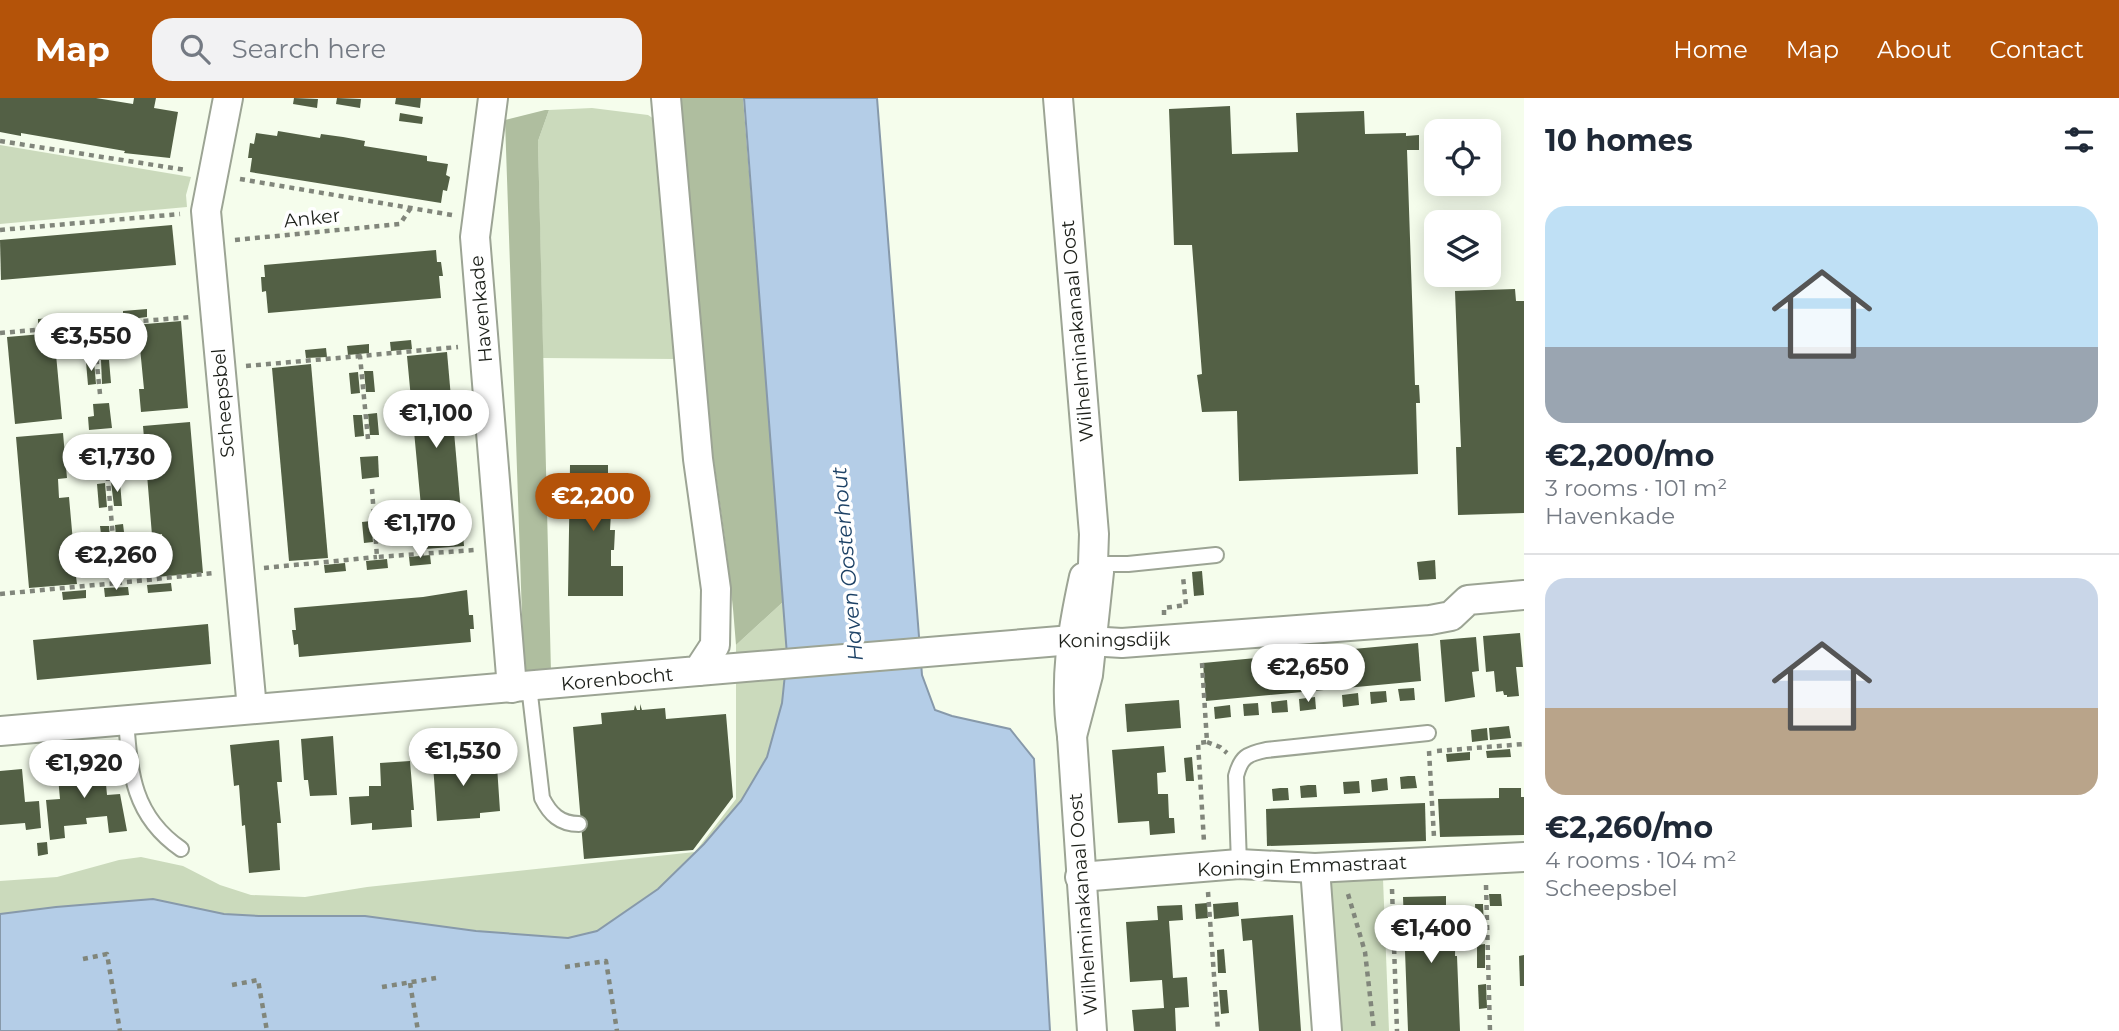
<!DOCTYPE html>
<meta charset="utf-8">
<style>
:root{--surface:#fff;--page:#f2f2f3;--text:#1f2937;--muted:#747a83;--line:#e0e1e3;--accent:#b45309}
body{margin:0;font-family:Montserrat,sans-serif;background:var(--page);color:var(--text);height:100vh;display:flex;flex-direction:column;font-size:26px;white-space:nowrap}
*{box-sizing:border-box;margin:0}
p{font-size:23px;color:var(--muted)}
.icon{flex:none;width:38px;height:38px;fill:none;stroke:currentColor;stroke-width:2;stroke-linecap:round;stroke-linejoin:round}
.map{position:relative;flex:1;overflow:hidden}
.sheet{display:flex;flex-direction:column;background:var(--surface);width:595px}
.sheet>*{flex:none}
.buttons{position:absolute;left:1424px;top:21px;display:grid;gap:14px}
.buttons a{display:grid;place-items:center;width:77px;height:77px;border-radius:14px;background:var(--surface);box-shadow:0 4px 18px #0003;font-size:35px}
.price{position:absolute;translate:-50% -60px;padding:0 16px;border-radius:24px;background:#fff;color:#222;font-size:23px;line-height:46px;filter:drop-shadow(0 2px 4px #0008)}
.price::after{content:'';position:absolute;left:50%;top:42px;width:21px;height:16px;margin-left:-10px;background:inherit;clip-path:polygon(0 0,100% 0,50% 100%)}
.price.on{background:var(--accent);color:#fff}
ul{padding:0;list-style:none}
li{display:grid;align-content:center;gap:14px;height:371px;padding:0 21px}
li+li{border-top:2px solid var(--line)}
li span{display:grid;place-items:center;height:217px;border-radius:21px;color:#555}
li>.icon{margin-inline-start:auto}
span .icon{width:126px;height:126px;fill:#fffc;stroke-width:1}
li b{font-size:30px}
h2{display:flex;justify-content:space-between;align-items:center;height:84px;padding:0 21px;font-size:30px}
header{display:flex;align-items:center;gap:42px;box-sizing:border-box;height:98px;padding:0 35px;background:var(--accent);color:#fff}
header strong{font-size:33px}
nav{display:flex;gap:38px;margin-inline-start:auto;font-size:24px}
.search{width:490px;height:63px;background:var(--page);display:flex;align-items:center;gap:18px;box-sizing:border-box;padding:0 24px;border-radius:21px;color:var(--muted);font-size:26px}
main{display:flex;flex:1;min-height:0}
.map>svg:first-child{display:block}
.green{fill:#cbdabc}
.forest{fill:#afbe9f}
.water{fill:#b4cde7;stroke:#8799aa;stroke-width:2}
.building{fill:#536045}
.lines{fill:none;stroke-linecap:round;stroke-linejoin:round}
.lane-casing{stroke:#9ca494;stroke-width:18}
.street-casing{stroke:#9ca494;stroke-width:32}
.path{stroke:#81867b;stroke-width:4.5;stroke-dasharray:5 5;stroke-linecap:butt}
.lane{stroke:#fff;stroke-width:14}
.street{stroke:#fff;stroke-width:28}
.labels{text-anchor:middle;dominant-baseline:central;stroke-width:7;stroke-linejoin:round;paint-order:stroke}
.street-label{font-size:19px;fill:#1d201a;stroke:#fff}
.water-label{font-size:21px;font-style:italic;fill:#1d4266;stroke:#fff}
</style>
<header>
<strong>Map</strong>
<div class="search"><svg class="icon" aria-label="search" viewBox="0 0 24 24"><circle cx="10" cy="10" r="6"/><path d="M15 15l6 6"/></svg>Search here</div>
<nav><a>Home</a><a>Map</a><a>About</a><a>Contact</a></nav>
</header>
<main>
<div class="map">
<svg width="1524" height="933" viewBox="0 0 1524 933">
<rect width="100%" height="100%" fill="#f5fdec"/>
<g class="green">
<path d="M592,10l56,7 6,4 21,240 -132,-1 -5,-217 11,-31z"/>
<path d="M0,47l191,32 -5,18 1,12 -187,17z"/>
<path d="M784,503l3,54 -5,48 -15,54 -26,44 -37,43 -46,45 -61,42 -29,7 -92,-7 -111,-15h-106l-35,-2 -71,-15 -97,8 -56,7v-33l57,-4 62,-17 22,-3 42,9 37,19 31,10 54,2 62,-10 328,-35 41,-53v-154z"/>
<path d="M1383,781l6,152h-53l-10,-148z"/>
</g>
<g class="forest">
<path d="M680,0h63l41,503 -48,44c-6,-90 -23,-180 -34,-270 -11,-92 -15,-185 -22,-277z"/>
<path d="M545,12h4l-11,31 13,532 -27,1 -19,-554z"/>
</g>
<path class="water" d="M744,0h133l45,577 13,35 17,6 58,13 24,30 16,272h-1050v-117l56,-7 97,-8 71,15 35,2h106l111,15 92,7 29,-7 61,-42 46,-45 37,-43 26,-44 15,-54 5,-48z"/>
<g class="building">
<path d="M0,0h96l37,6 1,-6h22l-2,10 24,4 -8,46 -46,-5 1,-2 -104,-18v3l-21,-4z"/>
<path d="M294,0l24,1 -1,9 -24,-4z"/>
<path d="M337,0l24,1 -1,9 -24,-4z"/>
<path d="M396,0h25l-1,10 -25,-4z"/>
<path d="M1230,8l2,48 66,-2 -2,-39 68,-2 1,23 41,-1v3l13,-1v15h-12l8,235h4l1,18h-4l2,71 -179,7 -2,-70 -35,1 -5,-37 5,-1 -10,-129h-18l-5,-136z"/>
<path d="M400,15l23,4 -1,7 -23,-3z"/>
<path d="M278,33l42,7 1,-4 22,3 22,4 -1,5 63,10v5l21,3 -2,11 4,2 -3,14 -4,-1 -2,13 -191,-31 2,-14h-4l2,-15 4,1 2,-11 21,3z"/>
<path d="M172,127l4,40 -175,15 -1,-40z"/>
<path d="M436,152l1,12h4l2,14h-4l2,22 -173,15 -2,-22 -4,1 -1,-15h4l-1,-12z"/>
<path d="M1515,191l1,12h8v212l-66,2 -2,-68h5l-6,-156z"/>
<path d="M147,211v8l-24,3v-9z"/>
<path d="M104,215l1,8 -24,2 -1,-8z"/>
<path d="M61,219l1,8 -24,2v-8z"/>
<path d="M181,223l7,87 -47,4 -2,-23h5l-4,-41 -4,1 -2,-24z"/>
<path d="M54,235l8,86 -47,5 -8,-87z"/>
<path d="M411,242l1,9 -21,2 -1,-9z"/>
<path d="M369,246v9l-21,2 -1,-9z"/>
<path d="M326,250l1,9 -21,1 -1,-8z"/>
<path d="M447,254l17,194 -39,3 -18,-193z"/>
<path d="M101,262h8l2,23 -9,1z"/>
<path d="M94,263l2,23 -8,1 -2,-23z"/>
<path d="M311,266l17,194 -39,3 -17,-193z"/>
<path d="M364,273h9l2,21h-9z"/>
<path d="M358,274l2,21 -9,1 -2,-21z"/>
<path d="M109,305l3,25 -23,2 -1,-13 6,-1 -1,-12z"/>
<path d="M377,315l2,22h-9l-2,-21z"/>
<path d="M353,317h9l2,21 -9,1z"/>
<path d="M190,324l13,151 -47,4 -2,-23 9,-1 -1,-19 -10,1 -9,-109z"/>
<path d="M63,335l4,45 -9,1 1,19 10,-1 4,45 -10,1 2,19 9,-1 3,23 -48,4 -13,-151z"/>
<path d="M113,353l1,12 -16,2 -1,-12z"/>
<path d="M378,358l1,21 -17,2 -2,-22z"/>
<path d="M570,367h38v18l15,1v29h-12l-1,17h5l-1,20h-3v16h12v30h-55z"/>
<path d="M111,384h9l2,24h-8z"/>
<path d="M105,385l2,24 -8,1 -2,-24z"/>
<path d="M386,422l2,21 -9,1 -1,-21z"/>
<path d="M371,423l2,21 -9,1 -2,-21z"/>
<path d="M123,426l6,48 -10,1 -4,-48z"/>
<path d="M100,428h9l2,23 -8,1z"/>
<path d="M430,457l1,9 -21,2 -1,-9z"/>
<path d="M387,461l1,9 -21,2 -1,-9z"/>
<path d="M1435,462l1,19 -17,1 -2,-18z"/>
<path d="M345,465l1,8 -21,2 -1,-8z"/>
<path d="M1202,473l2,24 -10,1 -2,-24z"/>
<path d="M171,485l1,8 -24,2 -1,-8z"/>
<path d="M128,489l1,8 -24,2 -1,-9z"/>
<path d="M86,492v8l-23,2 -1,-8z"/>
<path d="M467,492l2,25h4l1,14h-4l1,13 -172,15 -1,-13 -4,1 -2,-15h4l-2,-22 129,-11z"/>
<path d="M208,526l3,40 -174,16 -4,-40z"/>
<path d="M1520,535l3,34h-7l3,29 -12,1v-2h-3l-1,-4 -7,1 -2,-21 -8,1 -3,-36z"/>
<path d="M1476,539l3,34 -7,1 3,25 -30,5 -5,-62z"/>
<path d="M1418,545l3,38 -215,20 -3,-38z"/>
<path d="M1414,590l1,12 -15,1 -2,-12z"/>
<path d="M1386,593l1,11 -16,2 -1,-12z"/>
<path d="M1358,595l1,12 -16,2 -1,-12z"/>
<path d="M1315,599l1,12 -16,2 -1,-12z"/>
<path d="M1179,602l2,28 -54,4 -2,-28z"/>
<path d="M1287,602l1,12 -16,1 -1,-11z"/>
<path d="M1258,605l1,12 -15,1 -1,-12z"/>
<path d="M640,606l2,6 23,-2 1,11 60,-5 7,83 -40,53 -109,9 -11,-132 29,-3 -1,-11 33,-3 1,-5 2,5h3z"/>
<path d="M1230,607l1,12 -16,2 -1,-12z"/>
<path d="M1509,628l2,12 -21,2 -1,-12z"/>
<path d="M1487,630l1,12 -16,2 -1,-12z"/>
<path d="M333,638l4,59 -27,1 -2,-16h-4l-3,-41z"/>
<path d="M279,642l3,42h-5l4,41h-4l3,47 -31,3 -4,-48 -3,1 -3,-41 -5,1 -4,-41z"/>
<path d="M1164,648l2,26 -9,1 1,21h10l1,24h5l1,15 -25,2 -1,-14 -31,2 -6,-73z"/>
<path d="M458,650l2,20 37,-2 3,45 -20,2v5l-43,3 -5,-71z"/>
<path d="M1510,651l1,8 -24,1 -1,-7z"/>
<path d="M1470,654v8l-23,2 -1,-8z"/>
<path d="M1192,659l2,24h-8l-2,-23z"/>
<path d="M410,663l4,49h-3l1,17 -40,3v-7l-21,2 -2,-28 20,-1v-10h12l-1,-23z"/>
<path d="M104,664l3,33 13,-1 7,37 -18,2 -2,-17 -21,2 1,6 -23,2 1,12 -15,2 -4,-40 14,-1 -3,-33z"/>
<path d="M22,671l3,33 14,-1 2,27 -15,2 -1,-7 -25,2v-54z"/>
<path d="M1408,678h7l2,12 -16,1 -1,-12z"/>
<path d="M1387,680l1,12 -16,2 -1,-12z"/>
<path d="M1359,683l1,12 -16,1 -1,-12z"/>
<path d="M1308,687h8l1,12 -16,1 -1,-12z"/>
<path d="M1280,690h8l1,12 -16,1 -1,-12z"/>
<path d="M1499,690h22v9h3v38l-84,2 -2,-38 61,-1z"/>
<path d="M1425,705l1,38 -159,5 -1,-37z"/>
<path d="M47,744l1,12 -10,2 -1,-13z"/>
<path d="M1489,796h12l1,12h-12z"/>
<path d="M1446,798v20h10l-1,40h2l3,75h-52l-5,-134z"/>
<path d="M1238,804l1,14 -25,3 -1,-15z"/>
<path d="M1207,805l1,15 -12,1 -1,-15z"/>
<path d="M1475,806h8l1,24h-8z"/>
<path d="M1182,807l1,15 -14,1 4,57 14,-1 2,30 -14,1 1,23h-42l-2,-21 32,-2 -2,-28 -32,2 -4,-60 32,-2 -1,-14z"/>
<path d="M1293,817l8,116h-42l-7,-91 -9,1 -2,-22z"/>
<path d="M1485,846v24h-8v-23z"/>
<path d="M1224,851l2,24h-8l-1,-23z"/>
<path d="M1524,857v31h-4l-1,-30z"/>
<path d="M1486,886l1,24 -8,1 -1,-24z"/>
<path d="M1219,892h8l2,23 -8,1z"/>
</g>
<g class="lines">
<g class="lane-casing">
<g id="lane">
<path d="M1093,466h35l88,-9"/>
<path d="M529,588l13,112c8,16 18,26 37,26"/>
<path d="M126,622c4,53 7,96 55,129"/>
<path d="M1239,766l-3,-88c5,-19 11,-22 30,-26l162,-17"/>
</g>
</g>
<g class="street-casing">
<g id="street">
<path d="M228,0l-22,113 46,498"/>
<path d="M493,0l-18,139 37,451"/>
<path d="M1058,0l36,436 -1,30 6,8 -11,103 -16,61"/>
<path d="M1084,479c-12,55 -20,103 -12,159l20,295"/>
<path d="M698,573l374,-31 50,3 308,-23 21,-4 17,-16 56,-5"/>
<path d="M0,633l698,-60 17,-26 1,-56 -18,-130 -32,-361"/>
<path d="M1315,770l12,163"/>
<path d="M1080,779l159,-13 76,4 209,-11"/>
</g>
</g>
<g class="path">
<path d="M0,43l186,29"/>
<path d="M240,81l212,36"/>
<path d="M0,132l180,-16"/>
<path d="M235,142l165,-16 10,-15"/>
<path d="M0,235l93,-8"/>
<path d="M246,268l114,-10"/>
<path d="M100,296l-7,-69 98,-8"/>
<path d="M368,341l-8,-83 98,-9"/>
<path d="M372,391l5,68 98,-7"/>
<path d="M264,470l113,-11"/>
<path d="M117,485l97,-10"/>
<path d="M0,496l117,-11 -10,-114"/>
<path d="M1164,517v-7l22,-3 -3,-28"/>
<path d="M1202,565l5,79 -9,1 6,99"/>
<path d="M1207,644l13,5 7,6"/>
<path d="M1429,653l5,86"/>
<path d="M1437,653l87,-7"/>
<path d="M1486,787l4,146"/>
<path d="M1392,791l5,142"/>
<path d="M1208,794l10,139"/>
<path d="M1348,796l17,58 9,79"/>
<path d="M83,861l24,-5 13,77"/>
<path d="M565,869l41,-6 11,70"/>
<path d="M410,885l8,48"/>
<path d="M232,887l26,-5 9,51"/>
<path d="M382,889l54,-9"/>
</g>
<use href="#lane" class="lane"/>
<use href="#street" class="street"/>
</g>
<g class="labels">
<g class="street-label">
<text transform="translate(312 120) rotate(-6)">Anker</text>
<text transform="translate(481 211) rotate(-95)">Havenkade</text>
<text transform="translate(1077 233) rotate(-95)">Wilhelminakanaal Oost</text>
<text transform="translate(223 305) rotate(-95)">Scheepsbel</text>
<text transform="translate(1114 542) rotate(-1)">Koningsdijk</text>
<text transform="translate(617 581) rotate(-5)">Korenbocht</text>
<text transform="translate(1302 768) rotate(-2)">Koningin Emmastraat</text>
<text transform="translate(1083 806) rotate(-94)">Wilhelminakanaal Oost</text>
</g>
<g class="water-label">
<text transform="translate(847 466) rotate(-95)">Haven Oosterhout</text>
</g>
</g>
</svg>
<div class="buttons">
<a><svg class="icon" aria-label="locate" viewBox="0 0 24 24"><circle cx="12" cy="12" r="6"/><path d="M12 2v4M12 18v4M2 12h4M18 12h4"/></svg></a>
<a><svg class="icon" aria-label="layers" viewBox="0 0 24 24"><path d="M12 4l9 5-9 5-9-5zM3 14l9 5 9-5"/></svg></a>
</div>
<b class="price" style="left:91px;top:275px">€3,550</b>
<b class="price" style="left:436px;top:352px">€1,100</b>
<b class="price" style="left:117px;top:396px">€1,730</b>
<b class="price on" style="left:593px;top:435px">€2,200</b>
<b class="price" style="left:420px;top:462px">€1,170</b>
<b class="price" style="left:116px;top:494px">€2,260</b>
<b class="price" style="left:1308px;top:606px">€2,650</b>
<b class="price" style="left:463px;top:690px">€1,530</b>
<b class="price" style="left:84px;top:702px">€1,920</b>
<b class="price" style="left:1431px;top:867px">€1,400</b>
</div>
<section class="sheet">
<h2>10 homes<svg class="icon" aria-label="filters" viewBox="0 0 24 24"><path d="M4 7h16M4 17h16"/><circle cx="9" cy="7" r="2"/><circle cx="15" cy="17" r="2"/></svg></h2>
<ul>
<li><span style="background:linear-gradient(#bfe0f5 65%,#9aa5b1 0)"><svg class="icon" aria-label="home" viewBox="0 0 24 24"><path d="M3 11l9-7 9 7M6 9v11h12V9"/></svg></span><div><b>€2,200/mo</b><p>3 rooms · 101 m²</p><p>Havenkade</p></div></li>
<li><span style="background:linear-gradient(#c9d6e8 60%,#b9a48a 0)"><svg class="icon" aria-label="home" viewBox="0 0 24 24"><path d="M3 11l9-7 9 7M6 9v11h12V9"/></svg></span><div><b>€2,260/mo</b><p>4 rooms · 104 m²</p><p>Scheepsbel</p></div></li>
</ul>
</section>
</main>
